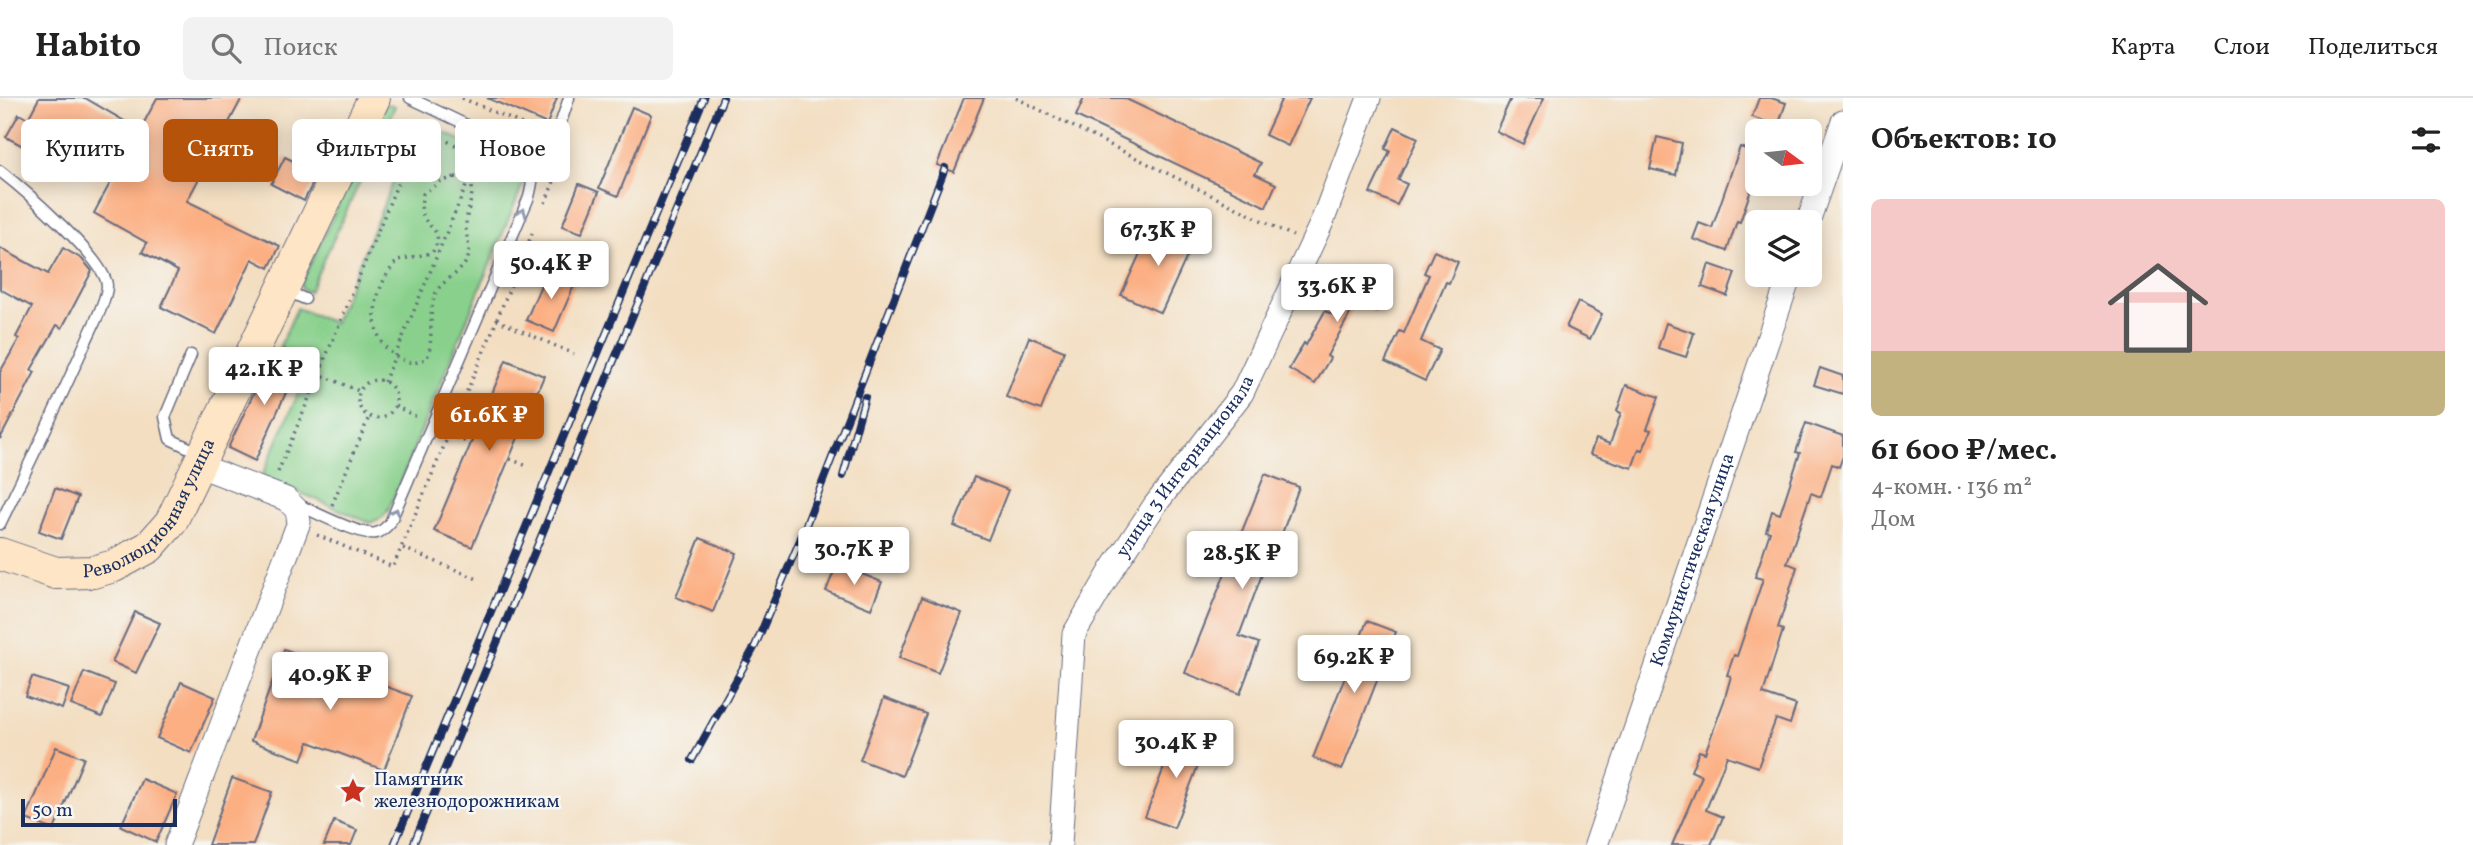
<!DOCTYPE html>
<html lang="ru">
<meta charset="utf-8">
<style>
:root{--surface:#fff;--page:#f2f2f2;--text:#222;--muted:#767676;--line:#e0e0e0;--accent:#b45309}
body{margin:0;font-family:Vollkorn,serif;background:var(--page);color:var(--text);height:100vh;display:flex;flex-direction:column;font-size:26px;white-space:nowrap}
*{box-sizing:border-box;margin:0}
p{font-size:23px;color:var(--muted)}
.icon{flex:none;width:38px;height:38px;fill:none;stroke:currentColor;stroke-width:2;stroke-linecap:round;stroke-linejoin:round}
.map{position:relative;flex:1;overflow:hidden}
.side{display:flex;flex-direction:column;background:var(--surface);width:630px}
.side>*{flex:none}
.banner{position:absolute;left:21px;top:21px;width:665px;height:63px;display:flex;gap:14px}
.needle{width:46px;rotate:105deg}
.controls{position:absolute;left:1745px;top:21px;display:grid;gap:14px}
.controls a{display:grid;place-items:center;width:77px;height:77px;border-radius:10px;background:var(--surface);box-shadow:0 4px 18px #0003;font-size:35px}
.scale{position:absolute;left:21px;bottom:18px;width:156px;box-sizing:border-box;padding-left:7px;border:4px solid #1b2f5e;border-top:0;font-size:19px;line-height:24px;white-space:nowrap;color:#1b2f5e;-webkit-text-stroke:5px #f6f6f2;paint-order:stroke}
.price{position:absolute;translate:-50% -60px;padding:0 16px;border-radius:7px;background:#fff;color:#222;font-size:23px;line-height:46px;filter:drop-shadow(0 2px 4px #0008)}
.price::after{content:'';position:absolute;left:50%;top:42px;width:21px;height:16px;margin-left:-10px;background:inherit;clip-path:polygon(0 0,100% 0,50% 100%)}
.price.current{background:var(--accent);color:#fff}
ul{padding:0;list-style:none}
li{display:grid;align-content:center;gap:14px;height:371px;padding:0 28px}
li span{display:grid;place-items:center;height:217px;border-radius:10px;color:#555}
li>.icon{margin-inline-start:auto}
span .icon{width:126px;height:126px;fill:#fffc;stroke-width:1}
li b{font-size:30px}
h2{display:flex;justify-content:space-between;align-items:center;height:84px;padding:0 28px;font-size:30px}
.chip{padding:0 24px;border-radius:10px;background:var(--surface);box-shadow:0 4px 18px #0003;font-size:24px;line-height:63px}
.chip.current{background:var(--accent);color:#fff}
header{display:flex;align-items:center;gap:42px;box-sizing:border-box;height:98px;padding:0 35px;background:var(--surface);border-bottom:2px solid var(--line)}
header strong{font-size:33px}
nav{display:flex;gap:38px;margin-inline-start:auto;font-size:24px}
.search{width:490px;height:63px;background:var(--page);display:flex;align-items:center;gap:18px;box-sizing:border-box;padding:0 24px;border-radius:10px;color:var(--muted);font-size:26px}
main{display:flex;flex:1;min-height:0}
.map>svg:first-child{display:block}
.green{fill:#88d08b;stroke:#528074;stroke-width:2}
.building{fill:#fcaf82}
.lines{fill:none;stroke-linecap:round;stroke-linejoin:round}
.lane-casing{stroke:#676c81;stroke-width:13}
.street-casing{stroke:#676c81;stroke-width:25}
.secondary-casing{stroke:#676c81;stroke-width:34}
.path{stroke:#676c81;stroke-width:3.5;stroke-dasharray:2 5;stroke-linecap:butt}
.lane{stroke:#fff;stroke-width:10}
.street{stroke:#fff;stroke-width:23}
.secondary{stroke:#fde5c5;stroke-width:32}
.rail-casing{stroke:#1b2f5e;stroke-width:8}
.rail{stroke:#f6f6f2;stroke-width:5;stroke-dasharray:16;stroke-linecap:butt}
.oneway{stroke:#8d97ae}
.labels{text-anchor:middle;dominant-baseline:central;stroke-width:5;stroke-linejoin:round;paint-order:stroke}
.street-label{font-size:19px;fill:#1b2f5e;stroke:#f6f6f2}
.poi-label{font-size:19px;fill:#1b2f5e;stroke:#f6f6f2;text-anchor:start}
</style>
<header>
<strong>Habito</strong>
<div class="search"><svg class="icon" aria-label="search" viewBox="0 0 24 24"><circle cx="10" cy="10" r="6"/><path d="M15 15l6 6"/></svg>Поиск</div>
<nav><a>Карта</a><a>Слои</a><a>Поделиться</a></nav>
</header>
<main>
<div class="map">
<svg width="1843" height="747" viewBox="0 0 1843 747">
<rect width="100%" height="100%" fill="#f6f6f2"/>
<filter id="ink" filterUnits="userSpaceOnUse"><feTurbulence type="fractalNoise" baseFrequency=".0143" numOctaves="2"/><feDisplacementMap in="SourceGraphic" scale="14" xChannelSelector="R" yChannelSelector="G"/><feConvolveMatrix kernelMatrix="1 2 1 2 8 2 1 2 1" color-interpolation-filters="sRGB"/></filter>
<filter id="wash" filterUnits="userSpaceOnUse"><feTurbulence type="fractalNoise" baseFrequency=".00686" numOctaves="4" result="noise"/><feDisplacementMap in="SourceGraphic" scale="28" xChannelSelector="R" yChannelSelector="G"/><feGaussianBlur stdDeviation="1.57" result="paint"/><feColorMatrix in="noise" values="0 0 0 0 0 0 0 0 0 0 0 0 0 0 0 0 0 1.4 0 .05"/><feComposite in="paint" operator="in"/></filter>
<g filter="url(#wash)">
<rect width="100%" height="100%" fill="#f3dec1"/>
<g class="green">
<path d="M389,6l6,2 -86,186 -7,-3 -1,-5 84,-179z"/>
<path d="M433,30l85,37 6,11 -1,8 -135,327 -5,6 -13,6 -108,-47 48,-109 -33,-14 20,-45 37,15 78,-186 14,-8z"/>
</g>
<g id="blocks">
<g class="building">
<path d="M39,0h46l55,32 17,-32h85l-55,103 93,45 -11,22 -17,-9 -36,75 -55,-27 17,-36 -36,-19 5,-9 -53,-30 28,-52 -52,-29 -2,3 -21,-12 -15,28 -26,-14 13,-23 9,5z"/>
<path d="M487,0h70l-10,26z"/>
<path d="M964,0h20l-30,74 -17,-7z"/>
<path d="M1084,0h40l137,65 -6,11 21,10 -10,23 -190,-91z"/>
<path d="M1282,0h28l-22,48 -23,-11z"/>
<path d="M1511,0h33l-21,46 -27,-13z"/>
<path d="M1759,0h12l15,5 -8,23 -26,-9z"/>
<path d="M632,9l19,8 -33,81 -19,-8z"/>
<path d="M1395,29l23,11 -20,42 9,4 -10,21 -27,-12 20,-42 -5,-2z"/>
<path d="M1657,39l25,6 -6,32 -26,-6z"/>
<path d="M1740,49l17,6v19l-17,50 -3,-1 -10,30 -34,-12 6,-16 13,5z"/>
<path d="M285,59l33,16 -14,28 -33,-17z"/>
<path d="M579,86l20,8 -17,41 -20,-7z"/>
<path d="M1154,125l40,18 -33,72 -40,-18z"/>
<path d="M0,150l48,26 15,-26 19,11 10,12 -30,57 -5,-3 -26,45 4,2 -35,67v-67l19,-33 -3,-2 16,-30 -32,-18z"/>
<path d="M1434,153l24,11 -9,21 -3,-1 -25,59 19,9 -15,31 -40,-19 15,-31 4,2 25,-58 -5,-2z"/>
<path d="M1709,166l26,9 -8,23 -25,-9z"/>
<path d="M1354,170l35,16 -13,28 -20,-9 -29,53 3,2 -15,26 -26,-15 15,-26 2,2 19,-34 9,4z"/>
<path d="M548,171l28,12 -22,51 -28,-12z"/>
<path d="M1578,204l24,12 -12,25 -24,-12z"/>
<path d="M1666,225l28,10 -8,24 -28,-9z"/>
<path d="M1029,239l35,14 -23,59 -35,-13z"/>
<path d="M273,254l26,12 -44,97 -27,-13z"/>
<path d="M506,262l38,16 -72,171 -38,-16z"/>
<path d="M1820,270l23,8v18l-29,-9z"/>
<path d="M1626,287l33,12 -12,32 4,1 -8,20 -4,-1 -7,19 -42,-14 6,-15 14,5 11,-31 -4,-2z"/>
<path d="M1806,325l37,13v20l-4,11 -7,-3 -11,33 -10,-4 -24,70 10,4 -19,61 5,2 -20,64 33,11 -6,19 -14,-5 -18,48 -31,-11 -21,54 17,7 -12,28h-39l30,-69 -11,-5 8,-20 6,2 19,-52 7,-25 -4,-1 7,-20 3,1 26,-77 -8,-2 15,-45 -4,-1 6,-20 8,3 20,-61 -4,-1z"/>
<path d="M1265,376l34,13 -19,52 -4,-2 -37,99 20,7 -19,51 -55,-21z"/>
<path d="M974,379l34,13 -20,50 -34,-14z"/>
<path d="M55,390l23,9 -17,42 -22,-8z"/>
<path d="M700,440l37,15 -24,59 -37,-15z"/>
<path d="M837,466l45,18 -11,27 -45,-18z"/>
<path d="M922,499l40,16 -24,60 -39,-15z"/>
<path d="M135,514l25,11 -24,50 -24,-11z"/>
<path d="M1367,523l29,11 -54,138 -29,-12z"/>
<path d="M284,551l128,47 -28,74 -75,-28 -7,18 -51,-19z"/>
<path d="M84,574l31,12 -13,33 -31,-12z"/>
<path d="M32,579l37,12 -7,20 -37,-13z"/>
<path d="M181,584l34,15 -24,56 -34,-15z"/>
<path d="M884,600l42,16 -24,62 -42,-16z"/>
<path d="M1178,633l29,11 -33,86 -29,-11z"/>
<path d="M56,649l28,11 -30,72 -28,-11z"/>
<path d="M232,680l40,14 -19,53h-45z"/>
<path d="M142,681l35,15 -21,48 -35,-16z"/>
<path d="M334,723l23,9 -6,15h-27z"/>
</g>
</g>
</g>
<g filter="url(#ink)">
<use href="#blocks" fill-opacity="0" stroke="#676c81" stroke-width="2"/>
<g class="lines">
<g class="lane-casing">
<g id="lane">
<path d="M0,73c22,17 107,90 107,115 0,14 -17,46 -23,60 -27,60 -55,119 -84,178"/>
<path d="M535,76c17,-24 25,-48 34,-76"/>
<path d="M284,192l21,9"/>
<path d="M191,257l-26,62 5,22 32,15"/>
<path d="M295,405c15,7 67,34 81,30 6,-1 10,-6 14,-10l139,-326c6,-25 6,-31 -14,-49l-105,-50"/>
</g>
</g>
<g class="street-casing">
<g id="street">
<path d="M1808,124l35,-101"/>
<path d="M176,747l123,-323 -2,-12 -11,-11 -86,-33"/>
<path id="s1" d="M1060,747l14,-211 37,-63 44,-66 87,-112 80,-171 47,-124"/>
<path id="s2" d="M1596,747l194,-570"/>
</g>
</g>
<g class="secondary-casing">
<g id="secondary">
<path id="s3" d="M0,456l56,19 37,-1 21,-6 35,-19 22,-25 203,-424"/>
</g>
</g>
<g class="path">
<path d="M462,0l78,34"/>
<path d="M1016,0l277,138"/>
<path d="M455,79l8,1 9,9c1,13 -6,25 -6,38 -1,12 7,26 0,37 -9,15 -28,19 -32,36 -6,20 0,42 -7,60 -12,7 -20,5 -31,-2 -34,-21 -22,-71 2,-96l34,-7c19,-31 -19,-20 -9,-59l17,-12z"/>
<path d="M545,105l16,-38"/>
<path d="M497,221l37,-90"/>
<path d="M283,251l39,17 -3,8 40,17"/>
<path d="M322,268l94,-227 10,-5 7,1 75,33 7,6"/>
<circle cx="377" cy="301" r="19"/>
<path d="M384,284l98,-234"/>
<path d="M395,308l24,12"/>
<path d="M450,337l21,9"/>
<path d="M510,361l17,7"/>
<path d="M278,374l41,-98"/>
<path d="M332,407l37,-88"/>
<path d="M317,437l76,32 104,-247 77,34"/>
<path d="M403,450l77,32"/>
</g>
<use href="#lane" class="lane"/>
<use href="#street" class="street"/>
<use href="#secondary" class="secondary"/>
<g class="rail-casing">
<g id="rail">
<path d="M843,378l22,-79"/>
<path d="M692,662l63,-114 45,-106 145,-372"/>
<path d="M394,747l310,-747"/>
<path d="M413,747l310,-747"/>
</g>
</g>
<use href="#rail" class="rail"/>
</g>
<defs><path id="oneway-chevron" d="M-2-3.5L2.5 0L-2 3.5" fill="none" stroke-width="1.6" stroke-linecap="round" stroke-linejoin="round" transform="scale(1.75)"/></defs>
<g class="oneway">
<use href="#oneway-chevron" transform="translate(522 115) rotate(-67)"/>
<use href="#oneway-chevron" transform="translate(395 415) rotate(-65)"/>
</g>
</g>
<defs>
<g id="sight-bare" transform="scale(2.1)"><path d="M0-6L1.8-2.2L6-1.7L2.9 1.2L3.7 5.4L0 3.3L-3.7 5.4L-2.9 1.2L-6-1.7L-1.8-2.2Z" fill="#c8321e" stroke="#f6f6f2" stroke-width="2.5" paint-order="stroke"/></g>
</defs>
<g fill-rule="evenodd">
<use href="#sight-bare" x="353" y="693"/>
</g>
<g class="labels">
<g class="street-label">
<text stroke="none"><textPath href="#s1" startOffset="413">улица 3 Интернационала</textPath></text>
<text stroke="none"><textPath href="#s3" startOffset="184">Революционная улица</textPath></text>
<text stroke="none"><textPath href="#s2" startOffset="301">Коммунистическая улица</textPath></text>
</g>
<g class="poi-label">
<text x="374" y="682">Памятник<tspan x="374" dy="22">железнодорожникам</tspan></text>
</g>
</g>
</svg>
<div class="controls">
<a><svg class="needle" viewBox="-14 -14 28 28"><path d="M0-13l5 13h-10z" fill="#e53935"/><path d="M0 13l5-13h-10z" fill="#767676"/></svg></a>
<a><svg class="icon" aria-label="layers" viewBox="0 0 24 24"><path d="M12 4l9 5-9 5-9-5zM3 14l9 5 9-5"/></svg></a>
</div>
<div class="scale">50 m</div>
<b class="price" style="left:1158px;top:170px">67.3K ₽</b>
<b class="price" style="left:551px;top:203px">50.4K ₽</b>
<b class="price" style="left:1337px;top:226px">33.6K ₽</b>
<b class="price" style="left:264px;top:309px">42.1K ₽</b>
<b class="price current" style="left:489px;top:355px">61.6K ₽</b>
<b class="price" style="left:854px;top:489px">30.7K ₽</b>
<b class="price" style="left:1242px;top:493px">28.5K ₽</b>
<b class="price" style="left:1354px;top:597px">69.2K ₽</b>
<b class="price" style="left:330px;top:614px">40.9K ₽</b>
<b class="price" style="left:1176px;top:682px">30.4K ₽</b>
<div class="banner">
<a class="chip">Купить</a>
<a class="chip current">Снять</a>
<a class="chip">Фильтры</a>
<a class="chip">Новое</a>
</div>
</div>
<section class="side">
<h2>Объектов: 10<svg class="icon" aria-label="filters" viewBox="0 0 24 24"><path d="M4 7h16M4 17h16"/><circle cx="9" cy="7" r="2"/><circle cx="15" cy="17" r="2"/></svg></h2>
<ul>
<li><span style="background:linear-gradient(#f6c9c9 70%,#c2b280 0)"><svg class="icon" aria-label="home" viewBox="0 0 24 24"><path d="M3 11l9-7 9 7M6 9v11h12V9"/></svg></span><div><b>61 600 ₽/мес.</b><p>4-комн. · 136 m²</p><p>Дом</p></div></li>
</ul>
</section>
</main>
